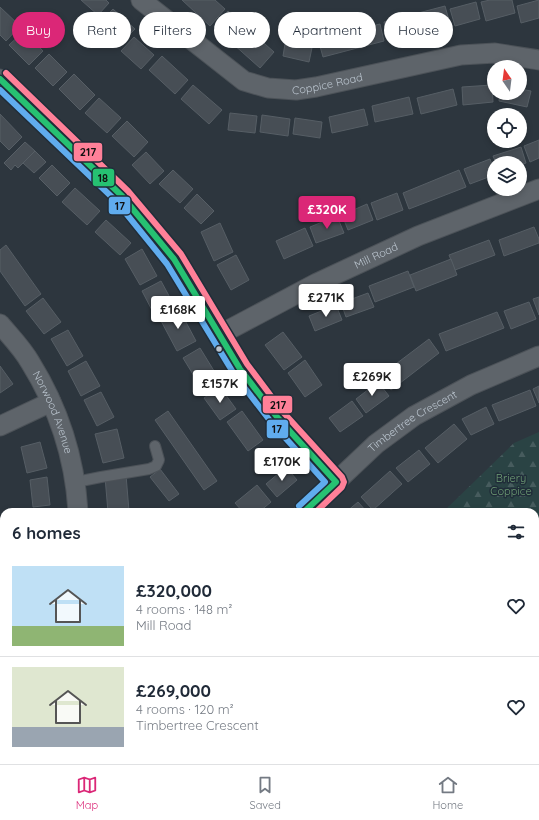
<!DOCTYPE html>
<meta charset="utf-8">
<style>
:root{--surface:#fff;--page:#f6f6f7;--text:#1f2937;--muted:#747a83;--line:#e0e1e3;--accent:#db2777}
body{margin:0;font-family:Quicksand,sans-serif;background:var(--page);color:var(--text);height:100vh;display:flex;flex-direction:column;font-size:15px;white-space:nowrap}
*{box-sizing:border-box;margin:0}
p{font-size:13px;color:var(--muted)}
.icon{flex:none;width:22px;height:22px;fill:none;stroke:currentColor;stroke-width:2;stroke-linecap:round;stroke-linejoin:round}
.map{position:relative;flex:1;overflow:hidden}
.panel{position:absolute;left:0px;top:508px;width:539px;height:256px;display:flex;flex-direction:column;background:var(--surface);border-radius:12px 12px 0 0;box-shadow:0 2px 6px #0003}
.panel>*{flex:none}
.hud{position:absolute;left:12px;top:12px;width:515px;height:36px;display:flex;gap:8px}
.needle{width:26px;rotate:346deg}
.tools{position:absolute;left:487px;top:60px;display:grid;gap:8px}
.tools a{display:grid;place-items:center;width:40px;height:40px;border-radius:50%;background:var(--surface);box-shadow:0 2px 6px #0003;font-size:20px}
.price{position:absolute;translate:-50% -34px;padding:0 9px;border-radius:4px;background:#fff;color:#222;font-size:13px;line-height:26px;filter:drop-shadow(0 1px 2px #0008)}
.price::after{content:'';position:absolute;left:50%;top:24px;width:12px;height:9px;margin-left:-6px;background:inherit;clip-path:polygon(0 0,100% 0,50% 100%)}
.price.active{background:var(--accent);color:#fff}
ul{padding:0;list-style:none}
li{display:flex;align-items:center;gap:12px;height:100px;padding:0 12px}
li+li{border-top:1px solid var(--line)}
li span{display:grid;place-items:center;flex:none;width:112px;height:80px;border-radius:0px;color:#555}
li>.icon{margin-inline-start:auto}
span .icon{width:48px;height:48px;fill:#fffc;stroke-width:1}
li b{font-size:17px}
h2{display:flex;justify-content:space-between;align-items:center;height:48px;padding:0 12px;font-size:17px}
.tag{padding:0 14px;border-radius:18px;background:var(--surface);box-shadow:0 2px 6px #0003;font-size:14px;line-height:36px}
.tag.active{background:var(--accent);color:#fff}
.menu{display:flex;justify-content:space-around;align-items:center;height:56px;border-top:1px solid var(--line);background:var(--surface);font-size:11px;color:var(--muted)}
.menu a{display:grid;justify-items:center;gap:2px}
.menu .active{color:var(--accent)}
.map>svg:first-child{display:block}
.forest{fill:url(#forest-firs)}
.building{fill:#474e55;stroke:#565e65}
.lines{fill:none;stroke-linecap:round;stroke-linejoin:round}
.service-casing{stroke:#4c5258;stroke-width:12}
.minor-casing{stroke:#4c5258;stroke-width:21}
.service{stroke:#5e646a;stroke-width:10}
.minor{stroke:#5e646a;stroke-width:19}
.bus-1-casing{stroke:#202d39;stroke-width:9}
.bus-2-casing{stroke:#202d39;stroke-width:9}
.bus-3-casing{stroke:#202d39;stroke-width:9}
.bus-1{stroke:#26c172;stroke-width:6}
.bus-2{stroke:#60acee;stroke-width:6}
.bus-3{stroke:#ff8098;stroke-width:6}
.bus-dot{fill:#b9c3cd;stroke:#202d39;stroke-width:1.5}
.labels{text-anchor:middle;dominant-baseline:central;stroke-width:3;stroke-linejoin:round;paint-order:stroke}
.street-label{font-size:11px;fill:#b9c3cd;stroke:#202d39}
.park-label{font-size:11px;fill:#6f9e75;stroke:#202d39}
.line-badge{stroke:#202d39;stroke-width:1.5}
.pale-badge-label{font-size:11px;text-anchor:middle;font-weight:bold;fill:#111}
</style>
<div class="map">
<svg width="539" height="764" viewBox="0 0 539 764">
<defs>
<pattern id="forest-firs" width="22" height="20" patternUnits="userSpaceOnUse"><rect width="22" height="20" fill="#2a4344"/><path d="M5 1l3.5 6h-7zM16 11l3.5 6h-7z" fill="#475c5e"/></pattern>
</defs>
<rect width="100%" height="100%" fill="#2d363e"/>
<path class="forest" d="M539,432v332h-380l-5,-4h381v-248h-92l71,-69z"/>
<g class="building">
<path d="M81,0h25l3,3 -11,12z"/>
<path d="M182,0h33l10,9 -15,17z"/>
<path d="M490,0h22l3,13 -29,8 -5,-19z"/>
<path d="M539,0v18l-18,5 -4,-17z"/>
<path d="M476,2l4,17 -25,7 -5,-17z"/>
<path d="M445,6l5,18 -62,16 -4,-18z"/>
<path d="M0,7l20,19 -14,15 -6,-6z"/>
<path d="M113,9l22,20 -13,13 -21,-20z"/>
<path d="M228,11l46,41 -14,16 -46,-41z"/>
<path d="M380,24l4,17 -61,16 -5,-18z"/>
<path d="M24,31l19,20 -14,14 -20,-20z"/>
<path d="M134,37l20,18 -13,14 -20,-18z"/>
<path d="M286,38l27,5 -4,19 -26,-6z"/>
<path d="M49,54l18,18 -14,14 -18,-18z"/>
<path d="M162,56l26,24 -13,14 -26,-24z"/>
<path d="M74,74l21,21 -15,15 -21,-21z"/>
<path d="M193,85l29,25 -13,14 -28,-25z"/>
<path d="M492,85l1,17 -30,3 -1,-18z"/>
<path d="M453,89l4,16 -36,9 -4,-16z"/>
<path d="M520,89l11,2 -4,16 -28,-6 1,-8h20z"/>
<path d="M409,97l4,17 -38,8 -3,-16z"/>
<path d="M99,98l22,20 -14,15 -22,-20z"/>
<path d="M364,109l4,16 -36,8 -3,-16z"/>
<path d="M230,113l27,3 -2,17 -27,-3z"/>
<path d="M0,114l22,23 -13,13 -9,-9z"/>
<path d="M262,115l28,4 -2,17 -28,-4z"/>
<path d="M295,118l27,4 -2,16 -27,-4z"/>
<path d="M127,121l21,21 -14,15 -22,-21z"/>
<path d="M539,140v18l-9,4 -6,-16z"/>
<path d="M25,142l10,9 -17,17 -3,-3 -4,5 -7,-7z"/>
<path d="M521,147l5,16 -6,2v-2h-24l-3,-7z"/>
<path d="M35,151l11,11 -12,11 -11,-10z"/>
<path d="M146,152l18,19 -14,13 -18,-19z"/>
<path d="M490,159l4,11v5l-24,9 -6,-15z"/>
<path d="M52,165l18,18 -13,13 -18,-18z"/>
<path d="M173,170l20,19 -13,14 -21,-19z"/>
<path d="M459,170l7,17 -57,22 -6,-16z"/>
<path d="M75,188l25,23 -13,14 -25,-23z"/>
<path d="M397,193l6,17 -26,10 -6,-17z"/>
<path d="M197,194l17,17 -13,13 -17,-16z"/>
<path d="M367,204l6,16 -25,10 -6,-15z"/>
<path d="M337,216l7,17 -28,10 -6,-16z"/>
<path d="M106,220l25,23 -11,12 -25,-23z"/>
<path d="M220,223l13,29 -19,9 -13,-29z"/>
<path d="M534,227l5,12v4l-35,13 -5,-16z"/>
<path d="M305,228l8,18 -29,13 -8,-18z"/>
<path d="M489,240l6,15 -40,15 -6,-15z"/>
<path d="M6,245l35,49 -16,12 -25,-35v-21z"/>
<path d="M142,249l15,27 -17,9 -15,-26z"/>
<path d="M236,255l13,25 -18,10 -14,-25z"/>
<path d="M451,259l6,16 -41,16 -6,-16z"/>
<path d="M408,271l6,16 -39,15 -6,-16z"/>
<path d="M161,281l13,24 -19,11 -13,-25z"/>
<path d="M368,293l6,14 -28,10 -5,-14z"/>
<path d="M539,297v18l-6,-16z"/>
<path d="M43,298l18,24 -17,12 -18,-23z"/>
<path d="M529,302l7,17 -25,10 -7,-18z"/>
<path d="M336,305l6,15 -27,11 -6,-15z"/>
<path d="M179,309l17,32 -19,10 -17,-32z"/>
<path d="M497,312l7,16 -58,23 -7,-17z"/>
<path d="M68,330l15,26 -16,10 -16,-27z"/>
<path d="M283,332l19,25 -18,13 -19,-25z"/>
<path d="M429,339l10,14 -48,37 -11,-14z"/>
<path d="M200,348l19,31 -17,10 -19,-31z"/>
<path d="M305,360l17,25 -17,12 -17,-24z"/>
<path d="M86,361l14,25 -19,10 -13,-25z"/>
<path d="M0,366l13,18 -13,9z"/>
<path d="M378,382l11,14 -23,17 -10,-14z"/>
<path d="M539,386v17l-6,-14z"/>
<path d="M220,387l16,22 -16,11 -16,-22z"/>
<path d="M530,390l6,16 -37,15 -7,-16z"/>
<path d="M101,392l13,25 -17,9 -13,-26z"/>
<path d="M352,401l11,15 -23,16 -11,-14z"/>
<path d="M486,407l8,17 -23,11 -9,-16z"/>
<path d="M168,411l49,70 -13,9 -49,-70z"/>
<path d="M242,411l21,29 -15,11 -21,-29z"/>
<path d="M454,424l13,15 -29,24 -13,-15z"/>
<path d="M117,429l7,29 -21,5 -8,-29z"/>
<path d="M40,442l7,26 -20,5 -6,-26z"/>
<path d="M419,450l11,14 -22,18 -12,-14z"/>
<path d="M286,467l11,13 -20,17 -11,-13z"/>
<path d="M160,469l19,25 -10,7 -19,-24z"/>
<path d="M390,471l12,13 -29,26 -12,-13z"/>
<path d="M126,475l3,36 -21,1 -3,-35z"/>
<path d="M47,477l3,28 -17,2 -3,-27z"/>
<path d="M257,485l14,17 -12,10h-16l-8,-9z"/>
<path d="M358,502l9,10h-21z"/>
<path d="M0,541h4v20l-4,-1z"/>
<path d="M4,627v20l-4,2v-21z"/>
</g>
<g class="lines">
<g class="service-casing">
<path id="service" d="M76,482l25,-5 48,-8 7,-3 3,-6 -4,-14"/>
</g>
<g class="minor-casing">
<g id="minor">
<path id="s1" d="M141,0l103,81 24,7 28,2 20,-3 145,-32 34,-2 44,7"/>
<path d="M0,79l122,117 52,63 66,110 37,48 59,65"/>
<path id="s2" d="M0,324c10,12 22,24 30,38 28,45 45,97 48,150"/>
<path id="s3" d="M219,335l98,-52 101,-47 121,-47"/>
<path d="M0,426l51,-24"/>
<path id="s4" d="M304,512l72,-68 38,-28 57,-31 68,-29"/>
<path d="M0,590l4,1"/>
</g>
</g>
<use href="#service" class="service"/>
<use href="#minor" class="minor"/>
<g class="bus-1-casing">
<path id="bus-1" d="M0,79l122,117 52,63 66,110 37,48 59,65 -32,30"/>
</g>
<g class="bus-2-casing">
<path id="bus-2" d="M0,90l116,111 51,63 67,110 37,48 54,60 -26,24"/>
</g>
<g class="bus-3-casing">
<path id="bus-3" d="M6,73l122,118 53,63 66,110 36,48 59,65 2,5 -2,5 -26,25"/>
</g>
<use href="#bus-1" class="bus-1"/>
<use href="#bus-2" class="bus-2"/>
<use href="#bus-3" class="bus-3"/>
</g>
<circle class="bus-dot" cx="219" cy="349" r="3.5"/>
<g class="labels">
<g class="street-label">
<text stroke="none"><textPath href="#s1" startOffset="216">Coppice Road</textPath></text>
<text stroke="none"><textPath href="#s3" startOffset="176">Mill Road</textPath></text>
<text stroke="none"><textPath href="#s2" startOffset="104">Norwood Avenue</textPath></text>
<text stroke="none"><textPath href="#s4" startOffset="142">Timbertree Crescent</textPath></text>
</g>
<g class="park-label">
<text x="511" y="478">Briery<tspan x="511" dy="13">Coppice</tspan></text>
</g>
</g>
<g class="line-badge">
<rect x="73" y="142" width="30" height="20" rx="4" fill="#ff8098"/>
<rect x="92" y="168" width="23" height="19" rx="4" fill="#26c172"/>
<rect x="108" y="196" width="23" height="19" rx="4" fill="#60acee"/>
<rect x="262" y="395" width="31" height="19" rx="4" fill="#ff8098"/>
<rect x="266" y="419" width="23" height="20" rx="4" fill="#60acee"/>
</g>
<g class="pale-badge-label">
<text x="88" y="156">217</text>
<text x="103" y="182">18</text>
<text x="120" y="210">17</text>
<text x="278" y="409">217</text>
<text x="277" y="433">17</text>
</g>
</svg>
<div class="tools">
<a><svg class="needle" viewBox="-14 -14 28 28"><path d="M0-13l5 13h-10z" fill="#e53935"/><path d="M0 13l5-13h-10z" fill="#747a83"/></svg></a>
<a><svg class="icon" aria-label="locate" viewBox="0 0 24 24"><circle cx="12" cy="12" r="6"/><path d="M12 2v4M12 18v4M2 12h4M18 12h4"/></svg></a>
<a><svg class="icon" aria-label="layers" viewBox="0 0 24 24"><path d="M12 4l9 5-9 5-9-5zM3 14l9 5 9-5"/></svg></a>
</div>
<b class="price active" style="left:327px;top:230px">£320K</b>
<b class="price" style="left:326px;top:318px">£271K</b>
<b class="price" style="left:178px;top:330px">£168K</b>
<b class="price" style="left:372px;top:397px">£269K</b>
<b class="price" style="left:220px;top:404px">£157K</b>
<b class="price" style="left:282px;top:482px">£170K</b>
<div class="hud">
<a class="tag active">Buy</a>
<a class="tag">Rent</a>
<a class="tag">Filters</a>
<a class="tag">New</a>
<a class="tag">Apartment</a>
<a class="tag">House</a>
</div>
<section class="panel">
<h2>6 homes<svg class="icon" aria-label="filters" viewBox="0 0 24 24"><path d="M4 7h16M4 17h16"/><circle cx="9" cy="7" r="2"/><circle cx="15" cy="17" r="2"/></svg></h2>
<ul>
<li><span style="background:linear-gradient(#bfe0f5 75%,#8fb573 0)"><svg class="icon" aria-label="home" viewBox="0 0 24 24"><path d="M3 11l9-7 9 7M6 9v11h12V9"/></svg></span><div><b>£320,000</b><p>4 rooms · 148 m²</p><p>Mill Road</p></div><svg class="icon" aria-label="heart" viewBox="0 0 24 24"><path d="M12 20l-8-8c-3-5 5-10 8-4 3-6 11-1 8 4z"/></svg></li>
<li><span style="background:linear-gradient(#dfe7d0 75%,#9aa5b1 0)"><svg class="icon" aria-label="home" viewBox="0 0 24 24"><path d="M3 11l9-7 9 7M6 9v11h12V9"/></svg></span><div><b>£269,000</b><p>4 rooms · 120 m²</p><p>Timbertree Crescent</p></div><svg class="icon" aria-label="heart" viewBox="0 0 24 24"><path d="M12 20l-8-8c-3-5 5-10 8-4 3-6 11-1 8 4z"/></svg></li>
</ul>
</section>
</div>
<nav class="menu">
<a class="active"><svg class="icon" aria-label="map" viewBox="0 0 24 24"><path d="M3 6l6-2 6 2 6-2v14l-6 2-6-2-6 2zM9 4v14M15 6v14"/></svg>Map</a>
<a><svg class="icon" aria-label="saved" viewBox="0 0 24 24"><path d="M7 4h10v16l-5-4-5 4z"/></svg>Saved</a>
<a><svg class="icon" aria-label="home" viewBox="0 0 24 24"><path d="M3 11l9-7 9 7M6 9v11h12V9"/></svg>Home</a>
</nav>
